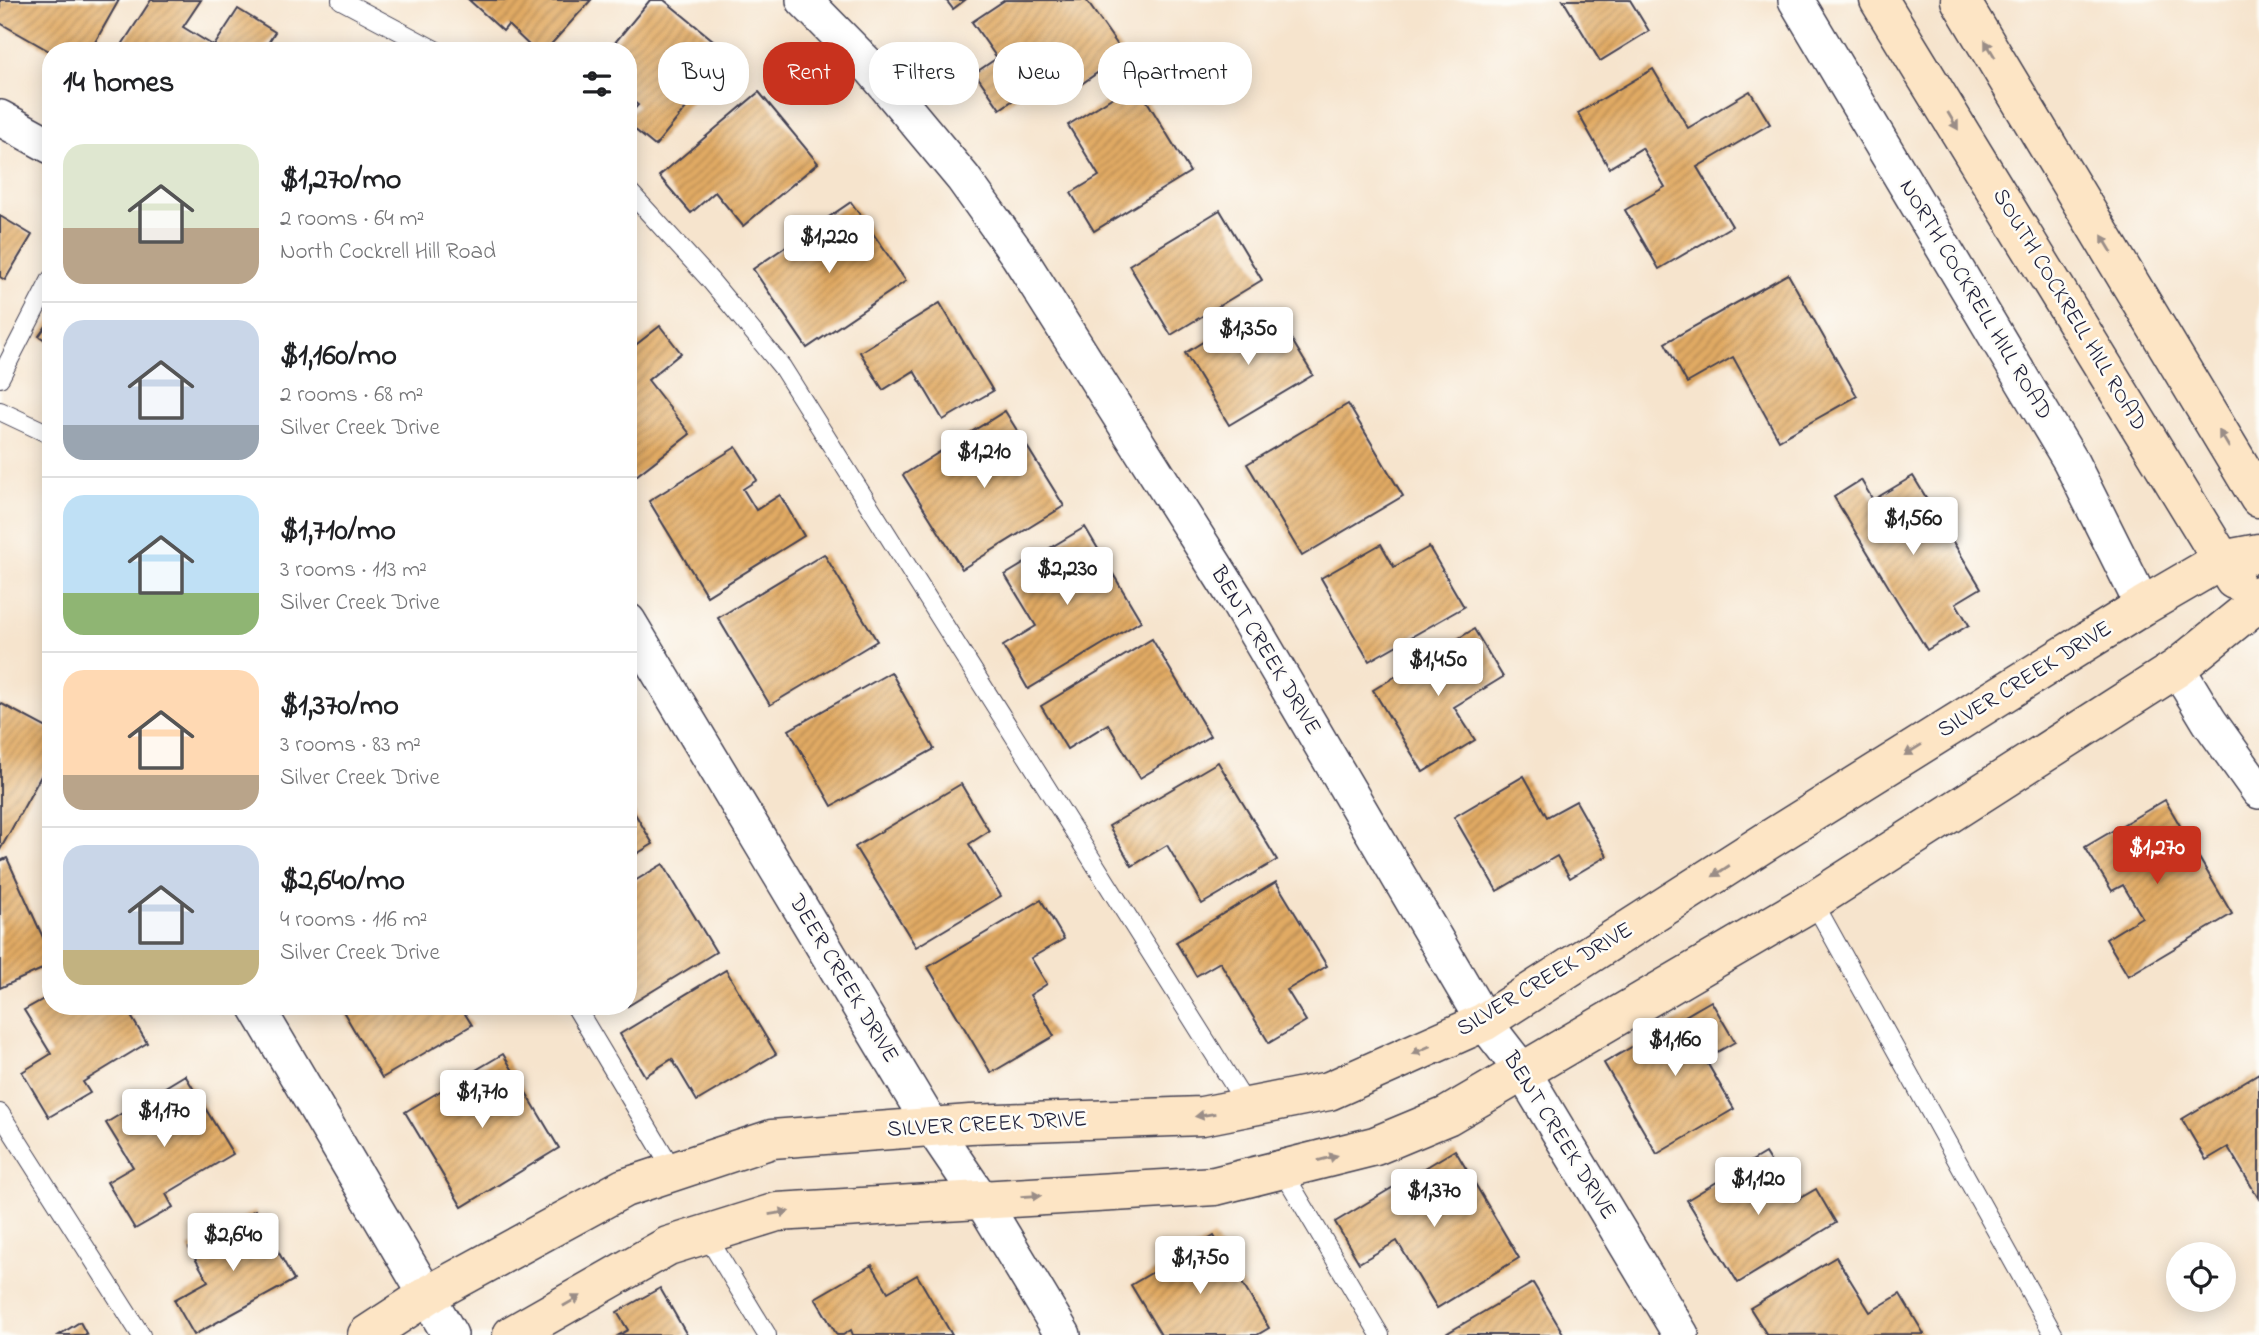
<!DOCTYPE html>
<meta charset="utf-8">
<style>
:root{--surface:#fff;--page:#f2f2f2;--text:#202124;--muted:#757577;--line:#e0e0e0;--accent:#c8321e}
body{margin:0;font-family:"Indie Flower",sans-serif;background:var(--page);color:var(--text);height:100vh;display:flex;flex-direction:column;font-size:26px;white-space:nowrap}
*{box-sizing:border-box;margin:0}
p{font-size:23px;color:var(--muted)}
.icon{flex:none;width:38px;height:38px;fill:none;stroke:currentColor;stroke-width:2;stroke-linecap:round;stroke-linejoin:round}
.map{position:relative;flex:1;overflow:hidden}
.drawer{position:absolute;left:42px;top:42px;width:595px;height:973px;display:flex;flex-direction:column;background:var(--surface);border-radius:28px;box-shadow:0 4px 18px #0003}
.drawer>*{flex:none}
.hud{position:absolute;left:658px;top:42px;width:665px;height:63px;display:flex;gap:14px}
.fabs{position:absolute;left:2166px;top:1242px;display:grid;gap:14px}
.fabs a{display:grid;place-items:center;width:70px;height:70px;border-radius:50%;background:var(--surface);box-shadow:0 4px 18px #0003;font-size:35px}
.price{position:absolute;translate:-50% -60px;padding:0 16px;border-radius:7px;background:#fff;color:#222;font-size:23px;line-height:46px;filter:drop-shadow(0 2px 4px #0008)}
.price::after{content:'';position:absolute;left:50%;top:42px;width:21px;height:16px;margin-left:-10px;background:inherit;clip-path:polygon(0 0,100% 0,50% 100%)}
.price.selected{background:var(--accent);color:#fff}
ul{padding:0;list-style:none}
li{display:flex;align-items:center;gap:21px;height:175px;padding:0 21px}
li+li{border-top:2px solid var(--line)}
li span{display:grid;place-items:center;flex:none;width:196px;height:140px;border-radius:21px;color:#555}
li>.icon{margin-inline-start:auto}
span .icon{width:84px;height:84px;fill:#fffc;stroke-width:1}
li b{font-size:30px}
h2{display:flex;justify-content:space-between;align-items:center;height:84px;padding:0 21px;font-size:30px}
.tag{padding:0 24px;border-radius:28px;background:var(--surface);box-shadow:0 4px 18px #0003;font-size:24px;line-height:63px}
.tag.selected{background:var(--accent);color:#fff}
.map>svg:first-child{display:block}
.building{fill:url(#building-hatch)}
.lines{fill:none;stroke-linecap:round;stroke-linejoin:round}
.lane-casing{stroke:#423f51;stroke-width:20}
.street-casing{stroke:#423f51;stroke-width:38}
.secondary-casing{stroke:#423f51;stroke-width:41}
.lane{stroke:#fff;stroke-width:18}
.street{stroke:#fff;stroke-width:35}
.secondary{stroke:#fde5c5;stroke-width:38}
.oneway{fill:#9a8d87}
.labels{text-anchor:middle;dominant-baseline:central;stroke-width:5;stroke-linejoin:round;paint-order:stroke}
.street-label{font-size:23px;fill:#22223b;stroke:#fdfcf7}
</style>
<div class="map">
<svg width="2259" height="1335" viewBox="0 0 2259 1335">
<defs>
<pattern id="building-hatch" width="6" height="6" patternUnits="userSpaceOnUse" patternTransform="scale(1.75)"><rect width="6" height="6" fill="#e1aa63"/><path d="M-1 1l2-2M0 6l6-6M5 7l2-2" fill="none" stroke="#b68a53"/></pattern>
</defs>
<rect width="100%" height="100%" fill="#fdfcf7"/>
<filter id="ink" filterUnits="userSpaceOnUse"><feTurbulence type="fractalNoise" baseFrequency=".0143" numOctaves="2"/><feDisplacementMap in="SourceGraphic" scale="14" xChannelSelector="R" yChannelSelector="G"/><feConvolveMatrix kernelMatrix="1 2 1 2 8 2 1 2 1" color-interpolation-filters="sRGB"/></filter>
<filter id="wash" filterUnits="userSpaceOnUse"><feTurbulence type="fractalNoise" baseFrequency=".00686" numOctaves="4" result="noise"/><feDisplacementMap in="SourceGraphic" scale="28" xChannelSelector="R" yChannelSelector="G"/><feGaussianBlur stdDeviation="1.57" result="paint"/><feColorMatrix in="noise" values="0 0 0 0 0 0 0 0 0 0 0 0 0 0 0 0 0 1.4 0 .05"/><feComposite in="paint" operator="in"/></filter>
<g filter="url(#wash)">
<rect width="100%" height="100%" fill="#f6e4cd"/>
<g id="blocks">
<g class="building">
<path d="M0,0h119l-29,51 -39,1 -51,-29z"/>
<path d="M151,0h50l-18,27 31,19 24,-37 37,23 -12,19h-145z"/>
<path d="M469,0h122l-46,51h-10l-27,-26 -5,6z"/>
<path d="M650,0h14l66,54 -75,92 -27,-22v-8l10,-11 -10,-8v-46h-20z"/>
<path d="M946,0h19l-12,9z"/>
<path d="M1005,0h81l38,54 -54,38 -14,-21 -56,38 -25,-36 22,-15 -25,-36z"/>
<path d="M1563,0h67l19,31 -49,30z"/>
<path d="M1653,69l35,59 62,-37 20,33 -73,43 35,59 -73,43 -34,-59 40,-23 -23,-39 -33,20 -31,-55z"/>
<path d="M1136,83l54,89 -96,59 -23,-38 28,-17 -31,-51z"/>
<path d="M759,92l59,71 -75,63 -28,-34 -24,21 -32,-37z"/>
<path d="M851,202l55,79 -99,67 -54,-79z"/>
<path d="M1220,210l42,70 -91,55 -42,-70z"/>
<path d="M0,216l32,19 -27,45 -5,-3z"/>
<path d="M1788,274l69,122 -78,44 -46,-83 -46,26 -22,-40z"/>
<path d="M940,303l53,88 -50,29 -29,-49 -31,19 -23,-38z"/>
<path d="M1245,316l12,20 24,-14 32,53 -84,50 -44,-72z"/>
<path d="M51,319v25l-12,-8z"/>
<path d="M660,326l21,27 -33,27 42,54 -58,45 -4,-5v-123z"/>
<path d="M1348,404l55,92 -101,60 -55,-92z"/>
<path d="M1005,411l59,95 -102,63 -59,-94z"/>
<path d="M736,447l21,33 -14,9 13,21 24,-15 24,41 -97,60 -58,-95z"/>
<path d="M1913,476l68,112 -25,15 13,22 -42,25 -93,-153 27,-17 12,20z"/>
<path d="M1085,527l56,94 -113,68 -25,-43 33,-20 -31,-51z"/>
<path d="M1381,544l13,23 35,-20 35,60 -95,54 -48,-83z"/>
<path d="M824,554l53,87 -107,64 -52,-87z"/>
<path d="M1474,629l29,48 -49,30 21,33 -52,32 -50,-82z"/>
<path d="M1152,639l58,97 -70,42 -32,-54 -41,25 -26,-43z"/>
<path d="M891,672l43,77 -102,57 -43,-76z"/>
<path d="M0,703l51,27v28l-51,92z"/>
<path d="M1218,762l59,98 -75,44 -35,-59 -35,21 -23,-40z"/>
<path d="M1524,776l23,41 29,-16 31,55 -37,22 -13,-22 -60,35 -43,-74z"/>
<path d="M961,784l28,47 -20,13 32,52 -85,51 -61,-100z"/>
<path d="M2165,800l67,114 -104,62 -22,-37 36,-22 -19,-32 -11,6 -27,-44z"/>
<path d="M628,802l25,42 -25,15z"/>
<path d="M7,858l44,97v10l-51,23v-127z"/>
<path d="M663,864l53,88 -88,54v-121z"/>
<path d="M1276,882l51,84 -40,24 19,31 -37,22 -49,-81 -24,14 -20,-34z"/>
<path d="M1041,900l23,39 -33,19 16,26 -17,11 24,41 -63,37 -63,-106z"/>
<path d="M726,970l50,84 -79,47 -25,-42 -27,17 -25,-42z"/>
<path d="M51,995v11h74l22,37 -64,39 7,11 -41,24 -27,-45 29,-18 -27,-44z"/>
<path d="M1711,1001l24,41 -30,17 29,50 -77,45 -53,-91z"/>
<path d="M340,1006h120l12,19 -90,53z"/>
<path d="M503,1054l56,94 -97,59 -57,-95z"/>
<path d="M2259,1073v126l-31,-52 -22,13 -24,-41z"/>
<path d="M185,1075l48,79 -67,40 7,13 -38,22 -28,-47 26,-15 -27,-44z"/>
<path d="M1455,1150l64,108 -82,50 -40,-67 -38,22 -24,-41z"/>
<path d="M1765,1153l30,48 21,-12 20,34 -98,60 -51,-83z"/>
<path d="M255,1210l39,70 -100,55 -20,-35 34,-19 -19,-33z"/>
<path d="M1214,1236l55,92 -12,7h-96l-30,-50z"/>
<path d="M1836,1257l34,55 30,-18 24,40 -157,1 -17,-27z"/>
<path d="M872,1265l16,27 29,-17 35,60h-99l-2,-5 -8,5h-6l-22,-37z"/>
<path d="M1533,1283l31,52h-120z"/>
<path d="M660,1288l27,47h-68l9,-5 -11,-18z"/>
<path d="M80,1322l7,13h-28z"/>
</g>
</g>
</g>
<g filter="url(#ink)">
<use href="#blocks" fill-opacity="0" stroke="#423f51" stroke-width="2"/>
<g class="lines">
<g class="lane-casing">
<g id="lane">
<path d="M341,0l96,51"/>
<path d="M628,190l82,90 72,87 465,739"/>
<path d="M0,378l51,-99"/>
<path d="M0,411l51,24"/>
<path d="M1813,901l241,434"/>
<path d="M575,1006l98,164"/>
<path d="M0,1113l141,222"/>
<path d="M1282,1170l98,165"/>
<path d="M705,1233l62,102"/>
</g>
</g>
<g class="street-casing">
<g id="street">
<path d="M804,0l69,70 90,108 55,77 218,344 248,423 39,50 158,263"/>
<path d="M1796,0l274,460 73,146"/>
<path d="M0,118l51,28"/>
<path d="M628,621l304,506 49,72 82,136"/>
<path d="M2177,668l32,53 50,70"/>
<path d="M256,1006l194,329"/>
</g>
</g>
<g class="secondary-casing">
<g id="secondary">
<path d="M1879,0l355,580"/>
<path d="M1960,0l299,498"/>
<path d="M367,1335l61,-40 196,-107 148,-49 198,-15 232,-8 127,-25 155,-69 283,-181 376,-235 79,-46 37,-7"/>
<path d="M512,1335l156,-89 109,-34 438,-26 160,-40 72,-30 366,-215 364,-233 74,-60 8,-13"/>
</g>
</g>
<use href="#lane" class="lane"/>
<use href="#street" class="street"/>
<use href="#secondary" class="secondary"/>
</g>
<defs><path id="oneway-solid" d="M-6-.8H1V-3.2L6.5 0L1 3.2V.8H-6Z" transform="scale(1.75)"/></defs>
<g class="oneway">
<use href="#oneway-solid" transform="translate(1990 49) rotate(-121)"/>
<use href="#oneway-solid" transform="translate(1953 121) rotate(59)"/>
<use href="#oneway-solid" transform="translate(2107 244) rotate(-121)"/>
<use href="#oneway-solid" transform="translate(2224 439) rotate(-121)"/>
<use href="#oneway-solid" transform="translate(1913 750) rotate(148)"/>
<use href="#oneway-solid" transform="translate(1721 871) rotate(147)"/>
<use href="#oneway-solid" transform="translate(1421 1050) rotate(156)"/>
<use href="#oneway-solid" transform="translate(1205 1115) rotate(171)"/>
<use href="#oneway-solid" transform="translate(1328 1158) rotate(-15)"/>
<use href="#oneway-solid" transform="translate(1031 1196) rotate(-3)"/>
<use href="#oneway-solid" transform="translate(779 1213) rotate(-9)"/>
<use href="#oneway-solid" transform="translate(572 1301) rotate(-30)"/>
</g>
</g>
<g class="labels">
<g class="street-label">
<text transform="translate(1975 300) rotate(59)">NORTH COCKRELL HILL ROAD</text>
<text transform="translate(2069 310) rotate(59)">SOUTH COCKRELL HILL ROAD</text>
<text transform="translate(1265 651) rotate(59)">BENT CREEK DRIVE</text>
<text transform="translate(2025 680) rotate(-32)">SILVER CREEK DRIVE</text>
<text transform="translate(843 979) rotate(59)">DEER CREEK DRIVE</text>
<text transform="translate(1545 980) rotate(-31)">SILVER CREEK DRIVE</text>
<text transform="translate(987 1125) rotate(-3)">SILVER CREEK DRIVE</text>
<text transform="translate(1559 1136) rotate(58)">BENT CREEK DRIVE</text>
</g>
</g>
</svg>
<div class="fabs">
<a><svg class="icon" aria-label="locate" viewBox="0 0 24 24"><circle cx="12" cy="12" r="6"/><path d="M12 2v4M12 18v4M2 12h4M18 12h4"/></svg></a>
</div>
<b class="price" style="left:829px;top:275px">$1,220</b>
<b class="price" style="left:1248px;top:367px">$1,350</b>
<b class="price" style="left:984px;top:490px">$1,210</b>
<b class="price" style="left:1913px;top:557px">$1,560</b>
<b class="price" style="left:1067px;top:607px">$2,230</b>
<b class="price" style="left:1438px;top:698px">$1,450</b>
<b class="price selected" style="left:2157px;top:886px">$1,270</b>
<b class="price" style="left:1675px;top:1078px">$1,160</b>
<b class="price" style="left:482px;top:1130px">$1,710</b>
<b class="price" style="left:164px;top:1149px">$1,170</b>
<b class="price" style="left:1758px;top:1217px">$1,120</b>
<b class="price" style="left:1434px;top:1229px">$1,370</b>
<b class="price" style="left:233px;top:1273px">$2,640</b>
<b class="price" style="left:1200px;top:1296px">$1,750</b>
<div class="hud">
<a class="tag">Buy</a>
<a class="tag selected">Rent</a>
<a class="tag">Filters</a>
<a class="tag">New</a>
<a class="tag">Apartment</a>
</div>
<section class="drawer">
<h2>14 homes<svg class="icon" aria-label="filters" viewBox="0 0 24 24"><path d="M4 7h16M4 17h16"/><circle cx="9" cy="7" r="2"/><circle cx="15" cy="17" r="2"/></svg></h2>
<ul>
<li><span style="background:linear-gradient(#dfe7d0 60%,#b9a48a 0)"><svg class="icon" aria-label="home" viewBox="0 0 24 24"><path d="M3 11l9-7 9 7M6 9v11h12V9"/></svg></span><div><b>$1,270/mo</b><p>2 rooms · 64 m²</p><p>North Cockrell Hill Road</p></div></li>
<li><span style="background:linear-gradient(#c9d6e8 75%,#9aa5b1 0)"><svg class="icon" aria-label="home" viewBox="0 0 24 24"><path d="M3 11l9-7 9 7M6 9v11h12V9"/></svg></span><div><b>$1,160/mo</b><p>2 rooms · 68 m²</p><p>Silver Creek Drive</p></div></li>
<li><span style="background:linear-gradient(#bfe0f5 70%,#8fb573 0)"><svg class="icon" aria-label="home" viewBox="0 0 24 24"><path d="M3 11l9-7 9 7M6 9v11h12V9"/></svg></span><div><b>$1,710/mo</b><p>3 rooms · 113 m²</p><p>Silver Creek Drive</p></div></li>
<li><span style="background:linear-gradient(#ffd9b3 75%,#b9a48a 0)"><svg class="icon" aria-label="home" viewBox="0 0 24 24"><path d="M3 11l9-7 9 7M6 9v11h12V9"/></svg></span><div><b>$1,370/mo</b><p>3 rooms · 83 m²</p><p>Silver Creek Drive</p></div></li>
<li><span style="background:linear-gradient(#c9d6e8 75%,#c2b280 0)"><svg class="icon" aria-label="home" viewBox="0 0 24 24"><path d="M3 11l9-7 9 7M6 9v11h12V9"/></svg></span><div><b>$2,640/mo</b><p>4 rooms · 116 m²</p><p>Silver Creek Drive</p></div></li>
</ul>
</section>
</div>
